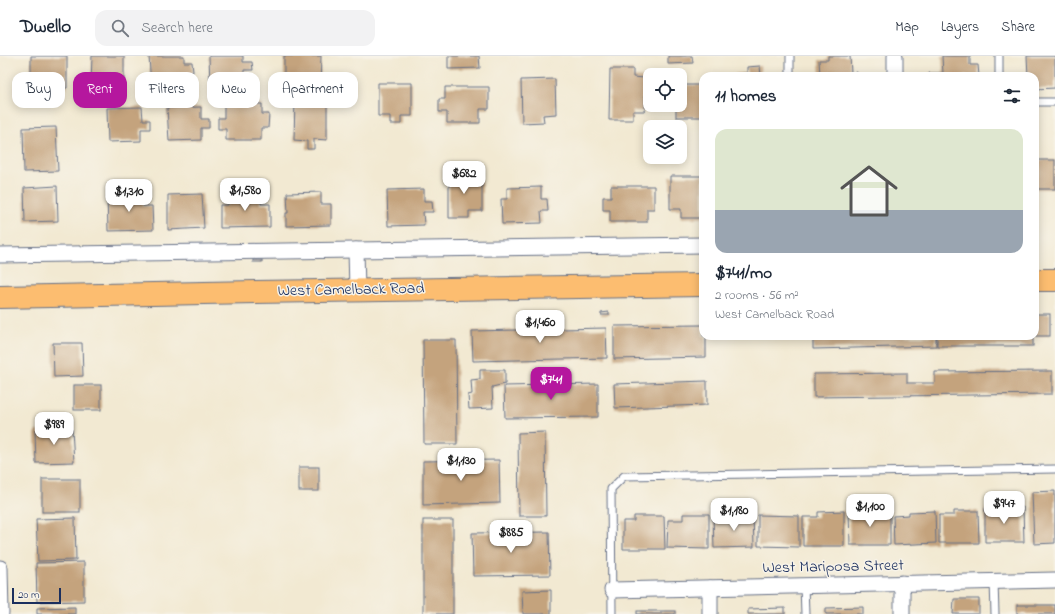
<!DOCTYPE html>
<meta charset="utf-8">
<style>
:root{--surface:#fff;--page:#f2f2f3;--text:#1f2937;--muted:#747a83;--line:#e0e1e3;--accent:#b5179e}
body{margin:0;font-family:"Indie Flower",sans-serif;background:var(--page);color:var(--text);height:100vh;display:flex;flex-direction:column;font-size:15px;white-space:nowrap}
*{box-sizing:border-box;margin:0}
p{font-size:13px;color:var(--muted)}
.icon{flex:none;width:22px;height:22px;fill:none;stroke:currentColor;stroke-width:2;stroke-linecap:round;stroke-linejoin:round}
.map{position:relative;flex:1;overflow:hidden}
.panel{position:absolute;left:699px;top:16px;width:340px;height:268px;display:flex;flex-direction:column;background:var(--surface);border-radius:12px;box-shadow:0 2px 10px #0003}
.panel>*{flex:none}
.banner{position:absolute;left:12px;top:16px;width:380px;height:36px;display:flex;gap:8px}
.controls{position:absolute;left:643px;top:12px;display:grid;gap:8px}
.controls a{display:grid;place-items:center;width:44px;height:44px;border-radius:8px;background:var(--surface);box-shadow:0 2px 10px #0003;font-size:20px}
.scale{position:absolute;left:12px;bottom:10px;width:49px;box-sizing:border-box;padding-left:4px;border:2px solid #1b2f5e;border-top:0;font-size:11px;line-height:14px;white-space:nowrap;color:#1b2f5e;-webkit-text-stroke:3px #f7f3e8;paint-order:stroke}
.price{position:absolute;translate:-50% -34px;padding:0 9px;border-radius:8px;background:#fff;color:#222;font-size:13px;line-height:26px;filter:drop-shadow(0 1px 2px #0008)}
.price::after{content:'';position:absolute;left:50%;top:24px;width:12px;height:9px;margin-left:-6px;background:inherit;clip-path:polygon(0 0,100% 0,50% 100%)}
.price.active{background:var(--accent);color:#fff}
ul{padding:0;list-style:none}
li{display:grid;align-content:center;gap:8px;height:212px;padding:0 16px}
li span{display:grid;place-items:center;height:124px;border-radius:12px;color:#555}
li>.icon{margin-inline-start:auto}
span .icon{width:72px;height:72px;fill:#fffc;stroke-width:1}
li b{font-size:17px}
h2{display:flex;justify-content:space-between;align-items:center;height:48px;padding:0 16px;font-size:17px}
.chip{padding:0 14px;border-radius:12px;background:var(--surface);box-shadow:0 2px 10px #0003;font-size:14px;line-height:36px}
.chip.active{background:var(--accent);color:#fff}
header{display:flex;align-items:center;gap:24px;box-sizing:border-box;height:56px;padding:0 20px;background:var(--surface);border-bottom:1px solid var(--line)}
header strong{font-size:19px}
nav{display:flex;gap:22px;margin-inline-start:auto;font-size:14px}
.search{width:280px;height:36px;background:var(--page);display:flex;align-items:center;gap:10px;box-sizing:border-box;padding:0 14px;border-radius:12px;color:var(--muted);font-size:15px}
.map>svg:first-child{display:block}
.building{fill:#c4a37d}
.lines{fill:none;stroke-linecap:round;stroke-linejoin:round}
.lane-casing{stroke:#667087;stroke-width:9}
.street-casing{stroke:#667087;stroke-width:17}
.primary-casing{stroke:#667087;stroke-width:24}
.lane{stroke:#fff;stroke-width:7}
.street{stroke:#fff;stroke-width:15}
.primary{stroke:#fcbd6f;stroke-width:22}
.labels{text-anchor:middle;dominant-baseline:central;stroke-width:3;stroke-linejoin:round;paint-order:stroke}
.street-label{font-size:16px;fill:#1b2f5e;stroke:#f7f3e8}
</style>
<header>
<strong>Dwello</strong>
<div class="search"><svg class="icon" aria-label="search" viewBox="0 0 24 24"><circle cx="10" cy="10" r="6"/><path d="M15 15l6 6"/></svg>Search here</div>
<nav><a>Map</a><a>Layers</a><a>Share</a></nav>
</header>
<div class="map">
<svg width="1055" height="558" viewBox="0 0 1055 558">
<rect width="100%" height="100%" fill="#f7f3e8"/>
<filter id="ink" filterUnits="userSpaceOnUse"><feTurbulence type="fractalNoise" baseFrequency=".025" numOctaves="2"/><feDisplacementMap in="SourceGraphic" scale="8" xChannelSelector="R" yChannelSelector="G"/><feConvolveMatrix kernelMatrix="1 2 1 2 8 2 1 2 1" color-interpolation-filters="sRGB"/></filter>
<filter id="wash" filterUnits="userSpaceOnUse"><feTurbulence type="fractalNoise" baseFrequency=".012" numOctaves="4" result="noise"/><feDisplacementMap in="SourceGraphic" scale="16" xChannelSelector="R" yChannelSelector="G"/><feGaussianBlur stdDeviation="0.9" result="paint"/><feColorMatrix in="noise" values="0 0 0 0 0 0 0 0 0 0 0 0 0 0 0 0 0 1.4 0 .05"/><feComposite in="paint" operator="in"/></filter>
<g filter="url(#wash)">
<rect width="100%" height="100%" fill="#f2e9d2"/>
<g id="blocks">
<g class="building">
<path d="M31,0h36v32l-36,1z"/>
<path d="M92,0h32v30l-33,-1z"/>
<path d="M149,0h35v6h8l1,10 -6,1v12l-36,2z"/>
<path d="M209,0h34v6h9l1,8h-9v14l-34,1z"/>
<path d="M284,0h37l-1,31h-23v-6h-13z"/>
<path d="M448,0h31l1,12 -32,1z"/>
<path d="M668,0h24l1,7 -25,1z"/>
<path d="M828,0h22l1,17 6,-1 1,4h-38l-1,-16h9z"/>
<path d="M942,0h28v9h8l1,11h-50v-3h14z"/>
<path d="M1027,0h28v32l-20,1v-13h-7z"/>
<path d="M760,10l1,10h-26v-2l12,-1v-6z"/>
<path d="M610,13h23v8l12,1v33h-12v9h-24z"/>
<path d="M555,23l1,35 -13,1 1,7 -22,1 -1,-43z"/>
<path d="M378,27h34v33h-11v8h-11v-8h-12z"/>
<path d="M680,29h23v32h-27v-12h4z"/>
<path d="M445,31h44v22h-9v14h-33v-11h-8v-13h6z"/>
<path d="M295,43h32v41l-13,-1v10h-7v-8l-13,-1z"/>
<path d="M224,48h38v10h7l-1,14h-7v12h-35v-11h-8v-11h6z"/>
<path d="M142,51l1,13h7v9h-9v12l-33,1 -1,-34z"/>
<path d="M201,51v12h8v9h-8v12l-32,1 -2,-33z"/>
<path d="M56,71l2,44 -34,1 -1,-44z"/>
<rect x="1035" y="104" width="20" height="29"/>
<path d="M449,116h21v8h12v31h-13v7h-20z"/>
<path d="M670,120h33v42h-22v-9h-11z"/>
<path d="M57,130l1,35 -33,1 -1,-34z"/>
<path d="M611,130h43v23h-7v13h-37v-12h-7v-13h8z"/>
<path d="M541,131v12h6l1,12h-7l1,12 -40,1 -1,-25h6v-11z"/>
<path d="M424,133v12h8l1,11h-10l1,13 -36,1 -1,-36z"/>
<path d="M261,136v12h9v23l-50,1v-23h8v-12z"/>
<path d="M321,136v12h10v21l-45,1v-13h2l-1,-20z"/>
<path d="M143,138v12h9l1,24 -45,1 -1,-36z"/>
<path d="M202,138l2,34 -36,2v-35z"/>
<rect x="253" y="204" width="9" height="2"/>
<path d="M609,256v3h-8v-2z"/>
<rect x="1035" y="258" width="15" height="22"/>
<path d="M703,269v11h3v21l-92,2v-33z"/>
<path d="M606,272l1,30 -134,3 -1,-30z"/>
<path d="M813,280h123v10l-123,3z"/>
<rect x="937" y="280" width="96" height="10"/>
<path d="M423,284h33l1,104h-33z"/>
<path d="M53,287h29l1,33 -29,1z"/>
<path d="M480,314h25v14l-13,3 1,21 -24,1 -1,-14 4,-1 -1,-14 9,-1z"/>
<path d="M1052,315v23l-238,3v-23l93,-1v10h28v-11z"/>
<path d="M707,325v24l-92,3 -1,-24z"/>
<path d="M598,328v33l-93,1 -1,-32z"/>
<rect x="74" y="329" width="27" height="25"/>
<path d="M72,373l2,33 -38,1 -1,-32z"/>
<path d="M545,376l1,84h-27l-1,-83z"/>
<path d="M499,404l1,43 -77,2v-44z"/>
<rect x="299" y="411" width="20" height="24"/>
<rect x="42" y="423" width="38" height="33"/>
<path d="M1055,435v52l-21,1 -2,-52z"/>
<path d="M1023,451l1,35h-39v-34z"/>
<path d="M844,455v35h-41v-29h15v-5z"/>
<path d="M849,455h41v34h-40z"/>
<path d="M935,455l1,32 -42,2 -1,-29 16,-1v-3z"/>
<path d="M954,455h24l1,32h-40v-28h15z"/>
<path d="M683,458h26v35l-42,-1 1,-28h15z"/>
<path d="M753,459l1,32 -40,1 -1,-32z"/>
<path d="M758,459l41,1v31l-41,-1z"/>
<path d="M634,460h30l1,33h-42v-28h11z"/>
<path d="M75,462l1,42 -38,1 -2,-42z"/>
<rect x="423" y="464" width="30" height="94"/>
<path d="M549,476l1,43 -77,1 -1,-43z"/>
<path d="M84,506v39l-47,1 -1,-39z"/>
<path d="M551,534v24h-28l-1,-23z"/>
<path d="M954,543h25v15h-26z"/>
<rect x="1017" y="549" width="38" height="9"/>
<path d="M75,551v7h-38v-6z"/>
<path d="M863,551v7h-37v-6z"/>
<path d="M785,552v6h-37v-5z"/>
<rect x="637" y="555" width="38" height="3"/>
</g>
</g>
</g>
<g filter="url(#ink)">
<use href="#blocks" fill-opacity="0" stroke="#667087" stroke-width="1"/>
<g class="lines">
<g class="lane-casing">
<g id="lane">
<path d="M790,0v20"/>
<path d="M999,0v20"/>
<path d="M1035,46h20"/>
<path d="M994,525l1,33"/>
<path d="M804,529l1,29"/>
<path d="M612,558l-1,-125 13,-13 431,-7"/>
</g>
</g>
<g class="street-casing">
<g id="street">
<path d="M895,0v20"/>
<path d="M356,194l1,40"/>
<path d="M0,199l703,-10"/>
<path d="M0,512l1,46"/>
<path d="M902,527v31"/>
<path d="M710,532v26"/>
<path d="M612,534l443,-10"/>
</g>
</g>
<g class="primary-casing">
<g id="primary">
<path d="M1035,224h20"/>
<path d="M0,241l255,-5 448,-7"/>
</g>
</g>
<use href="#lane" class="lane"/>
<use href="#street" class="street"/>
<use href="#primary" class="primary"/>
</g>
</g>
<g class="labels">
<g class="street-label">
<text transform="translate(351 234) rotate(-1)">West Camelback Road</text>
<text transform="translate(833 511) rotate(-1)">West Mariposa Street</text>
</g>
</g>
</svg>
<div class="controls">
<a><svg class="icon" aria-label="locate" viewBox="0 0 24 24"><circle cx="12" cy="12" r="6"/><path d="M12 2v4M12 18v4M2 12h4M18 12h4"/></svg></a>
<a><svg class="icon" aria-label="layers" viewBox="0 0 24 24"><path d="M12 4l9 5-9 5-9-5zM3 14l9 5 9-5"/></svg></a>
</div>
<div class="scale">20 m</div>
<b class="price" style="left:464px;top:139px">$682</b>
<b class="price" style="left:245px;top:156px">$1,580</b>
<b class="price" style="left:129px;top:157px">$1,310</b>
<b class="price" style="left:540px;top:288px">$1,460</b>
<b class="price active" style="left:551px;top:345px">$741</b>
<b class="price" style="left:54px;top:390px">$989</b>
<b class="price" style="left:461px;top:426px">$1,130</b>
<b class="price" style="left:1004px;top:469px">$947</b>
<b class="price" style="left:870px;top:472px">$1,100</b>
<b class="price" style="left:734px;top:476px">$1,180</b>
<b class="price" style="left:511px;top:498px">$885</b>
<div class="banner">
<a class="chip">Buy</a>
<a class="chip active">Rent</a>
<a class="chip">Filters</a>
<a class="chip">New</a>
<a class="chip">Apartment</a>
</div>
<section class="panel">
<h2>11 homes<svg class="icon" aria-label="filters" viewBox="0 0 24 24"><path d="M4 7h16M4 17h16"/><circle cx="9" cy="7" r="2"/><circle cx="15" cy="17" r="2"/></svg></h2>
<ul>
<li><span style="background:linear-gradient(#dfe7d0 65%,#9aa5b1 0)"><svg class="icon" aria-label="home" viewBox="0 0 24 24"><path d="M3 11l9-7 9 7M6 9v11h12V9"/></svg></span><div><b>$741/mo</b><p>2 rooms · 56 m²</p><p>West Camelback Road</p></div></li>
</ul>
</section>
</div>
